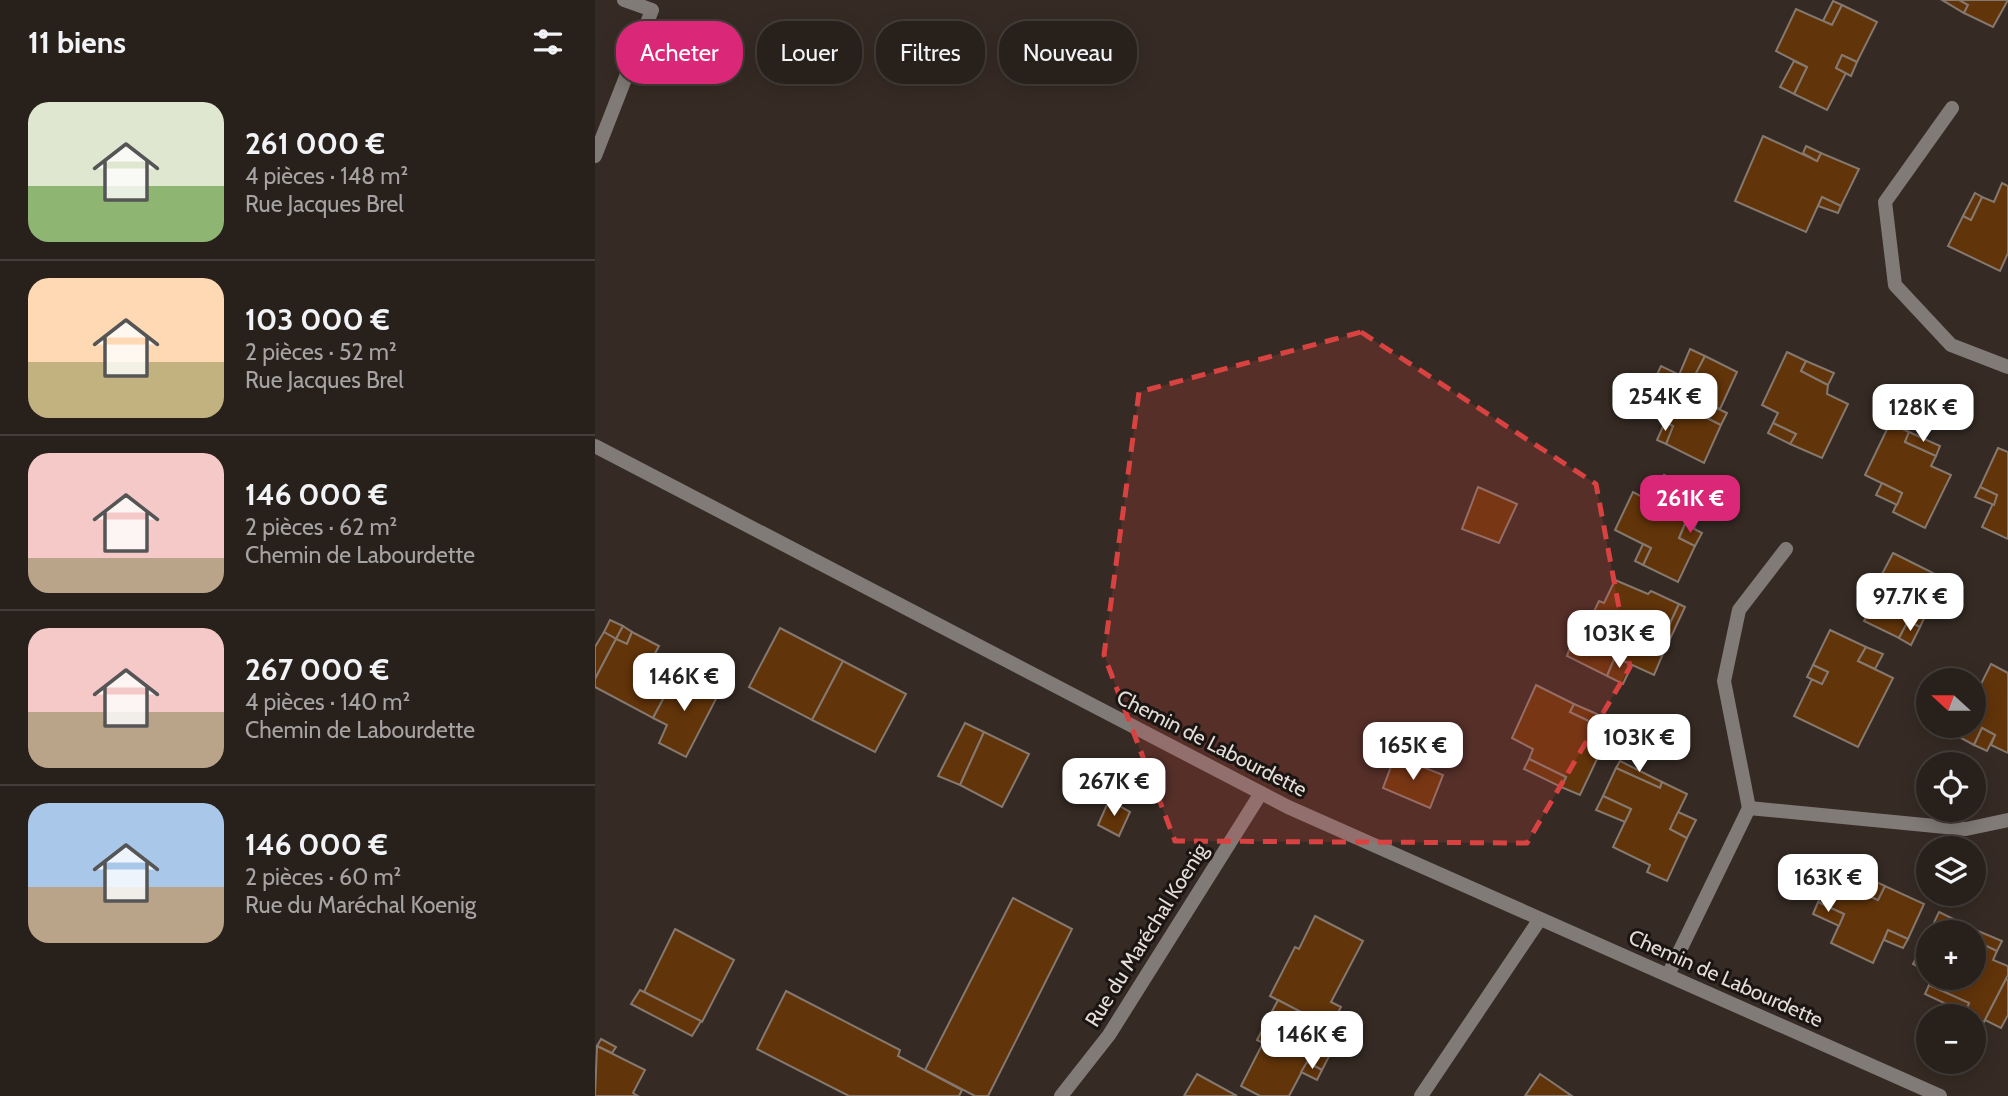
<!DOCTYPE html>
<html lang="fr">
<meta charset="utf-8">
<style>
:root{--surface:#28201b;--page:#302824;--text:#f1f3f6;--muted:#a5a3a3;--line:#443e3a;--accent:#db2777}
body{margin:0;font-family:Cabin,sans-serif;background:var(--page);color:var(--text);height:100vh;display:flex;flex-direction:column;font-size:26px;white-space:nowrap}
*{box-sizing:border-box;margin:0}
p{font-size:23px;color:var(--muted)}
.icon{flex:none;width:38px;height:38px;fill:none;stroke:currentColor;stroke-width:2;stroke-linecap:round;stroke-linejoin:round}
.map{position:relative;flex:1;overflow:hidden}
.side{display:flex;flex-direction:column;background:var(--surface);width:595px}
.side>*{flex:none}
.top-card{position:absolute;left:21px;top:21px;width:665px;height:63px;display:flex;gap:14px}
.needle{width:46px;rotate:291deg}
.buttons{position:absolute;left:1321px;top:668px;display:grid;gap:14px}
.buttons a{display:grid;place-items:center;width:70px;height:70px;border-radius:50%;background:var(--surface);box-shadow:0 4px 18px #0003,0 0 0 2px var(--line);font-size:35px}
.price{position:absolute;translate:-50% -60px;padding:0 16px;border-radius:14px;background:#fff;color:#222;font-size:23px;line-height:46px;filter:drop-shadow(0 2px 4px #0008)}
.price::after{content:'';position:absolute;left:50%;top:42px;width:21px;height:16px;margin-left:-10px;background:inherit;clip-path:polygon(0 0,100% 0,50% 100%)}
.price.active{background:var(--accent);color:#fff}
ul{padding:0;list-style:none}
li{display:flex;align-items:center;gap:21px;height:175px;padding:0 28px}
li+li{border-top:2px solid var(--line)}
li span{display:grid;place-items:center;flex:none;width:196px;height:140px;border-radius:21px;color:#555}
li>.icon{margin-inline-start:auto}
span .icon{width:84px;height:84px;fill:#fffc;stroke-width:1}
li b{font-size:30px}
h2{display:flex;justify-content:space-between;align-items:center;height:84px;padding:0 28px;font-size:30px}
.chip{padding:0 24px;border-radius:28px;background:var(--surface);box-shadow:0 4px 18px #0003,0 0 0 2px var(--line);font-size:24px;line-height:63px}
.chip.active{background:var(--accent);color:#fff}
main{display:flex;flex:1;min-height:0}
.map>svg:first-child{display:block}
.building{fill:#62340a;stroke:#85786f;stroke-width:2}
.lines{fill:none;stroke-linecap:round;stroke-linejoin:round}
.lane{stroke:#817b77;stroke-width:14}
.street{stroke:#817b77;stroke-width:14}
.marked{fill:#d84342;fill-opacity:0.2;stroke:#d84342;stroke-width:5;stroke-dasharray:14 9;stroke-linejoin:round}
.labels{text-anchor:middle;dominant-baseline:central;stroke-width:6;stroke-linejoin:round;paint-order:stroke}
.street-label{font-size:21px;fill:#e4ddd8;stroke:#1a1512}
</style>
<main>
<section class="side">
<h2>11 biens<svg class="icon" aria-label="filters" viewBox="0 0 24 24"><path d="M4 7h16M4 17h16"/><circle cx="9" cy="7" r="2"/><circle cx="15" cy="17" r="2"/></svg></h2>
<ul>
<li><span style="background:linear-gradient(#dfe7d0 60%,#8fb573 0)"><svg class="icon" aria-label="home" viewBox="0 0 24 24"><path d="M3 11l9-7 9 7M6 9v11h12V9"/></svg></span><div><b>261 000 €</b><p>4 pièces · 148 m²</p><p>Rue Jacques Brel</p></div></li>
<li><span style="background:linear-gradient(#ffd9b3 60%,#c2b280 0)"><svg class="icon" aria-label="home" viewBox="0 0 24 24"><path d="M3 11l9-7 9 7M6 9v11h12V9"/></svg></span><div><b>103 000 €</b><p>2 pièces · 52 m²</p><p>Rue Jacques Brel</p></div></li>
<li><span style="background:linear-gradient(#f6c9c9 75%,#b9a48a 0)"><svg class="icon" aria-label="home" viewBox="0 0 24 24"><path d="M3 11l9-7 9 7M6 9v11h12V9"/></svg></span><div><b>146 000 €</b><p>2 pièces · 62 m²</p><p>Chemin de Labourdette</p></div></li>
<li><span style="background:linear-gradient(#f6c9c9 60%,#b9a48a 0)"><svg class="icon" aria-label="home" viewBox="0 0 24 24"><path d="M3 11l9-7 9 7M6 9v11h12V9"/></svg></span><div><b>267 000 €</b><p>4 pièces · 140 m²</p><p>Chemin de Labourdette</p></div></li>
<li><span style="background:linear-gradient(#a9c7e8 60%,#b9a48a 0)"><svg class="icon" aria-label="home" viewBox="0 0 24 24"><path d="M3 11l9-7 9 7M6 9v11h12V9"/></svg></span><div><b>146 000 €</b><p>2 pièces · 60 m²</p><p>Rue du Maréchal Koenig</p></div></li>
</ul>
</section>
<div class="map">
<svg width="1413" height="1096" viewBox="0 0 1413 1096">
<rect width="100%" height="100%" fill="#362b24"/>
<g class="building">
<path d="M1347,0h17l9,5 -4,8z"/>
<path d="M1364,0h49l-15,27 -29,-14 4,-8z"/>
<path d="M1238,1l9,4 -10,20 -9,-4z"/>
<path d="M1247,5l35,17 -20,40 -15,-7 -6,13 10,5 -19,37 -33,-16 13,-27 -31,-16 20,-42 36,16z"/>
<path d="M1247,55l15,7 -6,14 -15,-8z"/>
<path d="M1199,61l13,6 -13,27 -14,-7z"/>
<path d="M1168,136l54,25 4,-8 38,16 -18,37 -19,-9 -16,35 -71,-31z"/>
<path d="M1211,146l15,7 -4,8 -14,-8z"/>
<path d="M1407,183l6,3v67l-8,18 -52,-25 15,-30 8,4 11,-23 12,5z"/>
<path d="M1380,193l7,4 -11,23 -8,-4z"/>
<path d="M1227,197l19,9 -3,7 -20,-7z"/>
<path d="M1095,349l15,7 -13,25 -13,-6z"/>
<path d="M1192,352l19,9 -5,10 27,14 -1,9 21,10 -26,54 -32,-14 6,-10 -23,-11 5,-10 -16,-8z"/>
<path d="M1110,356l32,16 -17,37 -8,-3 -5,12 14,7 -17,38 -38,-19 7,-18 -33,-16 21,-44 31,15z"/>
<path d="M1211,361l28,12 -6,12 -27,-14z"/>
<path d="M1117,406l15,7 -6,12 -14,-7z"/>
<path d="M1070,422l8,4 -7,18 -9,-4z"/>
<path d="M1178,423l23,11 -6,10 -22,-11z"/>
<path d="M1295,423l19,9 -4,10 31,14 -5,10 20,9 -26,53 -32,-16 9,-19 -37,-18z"/>
<path d="M1314,432l31,14 -4,10 -31,-14z"/>
<path d="M1403,448l10,4v87l-26,-12 15,-32 -17,-8z"/>
<path d="M1069,475l13,6 -11,28 -13,-7z"/>
<path d="M1082,481l32,15 -15,32 -9,-4 -6,14 16,8 -17,36 -35,-17 8,-17 -36,-18 18,-38 33,17z"/>
<path d="M1287,483l20,10 -5,12 -21,-10z"/>
<path d="M883,487l39,17 -18,39 -37,-14z"/>
<path d="M1385,487l17,8 -3,10 -19,-8z"/>
<path d="M1090,524l17,9 -7,13 -16,-8z"/>
<path d="M1048,544l8,4 -8,17 -8,-4z"/>
<path d="M1298,553l50,25 -23,49 -12,-6 -9,17 -35,-17 20,-41 -4,-2z"/>
<path d="M1020,580l33,14 3,-3 28,13 -20,43 3,9 -8,19 -39,-18 -8,19 -40,-20 7,-20 7,2 18,-37 5,2z"/>
<path d="M1084,604l6,3 -23,49 -3,-9z"/>
<path d="M15,620l13,6 -7,13 -12,-7z"/>
<path d="M1313,621l12,6 -9,18 -12,-7z"/>
<path d="M28,626l9,6 -5,12 -11,-5z"/>
<path d="M185,628l63,33 -31,59 -63,-33z"/>
<path d="M1235,630l36,17 -8,14 35,17 -35,69 -64,-31 18,-37 10,5 6,-12 -15,-7z"/>
<path d="M9,632l12,7 -21,40v-32z"/>
<path d="M37,632l27,14 -7,13 25,14 -24,45 -58,-31v-8l21,-40 11,5z"/>
<path d="M1271,647l17,7 -8,15 -17,-8z"/>
<path d="M1020,657l17,8 -9,19 -16,-8z"/>
<path d="M248,661l63,33 -31,58 -63,-32z"/>
<path d="M1396,664l17,9v80l-17,-8 4,-10 -13,-7 -8,17 -35,-19h35v-28z"/>
<path d="M1218,665l15,7 -6,12 -15,-7z"/>
<path d="M82,673l41,22 -32,62 -27,-14 8,-18 -14,-7z"/>
<path d="M941,685l38,19 -4,8 23,11 -4,9 17,8 -26,55 -19,-8 5,-10 -37,-18 4,-10 -21,-11z"/>
<path d="M979,704l23,10 -4,9 -23,-11z"/>
<path d="M370,723l19,9 -24,53 -22,-9z"/>
<path d="M1387,728l13,7 -8,16 -13,-6z"/>
<path d="M389,732l45,22 -27,53 -42,-22z"/>
<path d="M800,756l48,19 -13,33 -47,-20z"/>
<path d="M934,759l37,18 -5,10 -37,-18z"/>
<path d="M1025,761l42,21 -2,6 -44,-20z"/>
<path d="M1021,768l44,20 2,-6 25,12 -17,35 17,9 -20,43 -20,-9 3,-7 -37,-18 18,-38 -28,-13z"/>
<path d="M1008,796l28,13 -6,13 -29,-12z"/>
<path d="M514,800l21,12 -11,24 -21,-11z"/>
<path d="M1083,812l18,8 -9,18 -17,-9z"/>
<path d="M1238,871l34,15 -3,8 14,6 7,-14 39,18 -16,35 -20,-9 -15,33 -42,-20 13,-29 -26,-12z"/>
<path d="M1275,879l15,7 -7,14 -14,-6z"/>
<path d="M418,898l59,31 -84,167h-13l-50,-26z"/>
<path d="M1223,902l26,12 -5,12 -26,-12z"/>
<path d="M1344,912l39,19 -4,9 23,11 -4,9 15,6v9l-24,47 -19,-9 4,-10 -40,-18 4,-7h41v-45h-45z"/>
<path d="M720,916l48,25 -32,61 10,5 -11,20 -60,-31 25,-49 4,2z"/>
<path d="M80,929l59,31 -32,62 -58,-30z"/>
<path d="M1293,930l20,9 -5,9 -19,-8z"/>
<path d="M1383,931l24,10 -5,10 -23,-11z"/>
<path d="M1334,934v38l-16,-8z"/>
<path d="M1411,979l2,1v35l-7,13 -16,-8z"/>
<path d="M1334,985l40,18 -4,10 -40,-19z"/>
<path d="M45,990l61,31 -9,15 -61,-32z"/>
<path d="M191,991l114,59 -2,6 64,34 -3,6h-110l-92,-47z"/>
<path d="M683,1000l63,33 -19,37 -15,-8 -18,34h-29l-19,-10 22,-43 -6,-3z"/>
<path d="M6,1039l15,8 -4,6 -15,-7z"/>
<path d="M2,1046l48,24 -12,23 5,3h-43z"/>
<path d="M712,1062l15,8 -5,10 -16,-8z"/>
<path d="M602,1074l40,22h-53z"/>
<path d="M945,1074l32,22h-47z"/>
</g>
<g class="lines">
<path class="lane" d="M0,156l57,-146 -28,-10"/>
<g class="street">
<path d="M1357,108l-67,94 10,83 56,60 57,22"/>
<path d="M0,446l693,361 652,289"/>
<path d="M1154,808l-25,-127 15,-71 47,-61"/>
<path d="M1073,975l81,-167 217,21 42,-9"/>
<path d="M466,1096l48,-61 152,-242"/>
<path d="M826,1096l119,-177"/>
</g>
</g>
<path class="marked" d="M766,332l235,152 34,183 -103,176 -352,-2 -71,-186 35,-263z"/>
<g class="labels">
<g class="street-label">
<text transform="translate(617 743) rotate(27)">Chemin de Labourdette</text>
<text transform="translate(551 935) rotate(-58)">Rue du Maréchal Koenig</text>
<text transform="translate(1131 978) rotate(24)">Chemin de Labourdette</text>
</g>
</g>
</svg>
<div class="buttons">
<a><svg class="needle" viewBox="-14 -14 28 28"><path d="M0-13l5 13h-10z" fill="#e53935"/><path d="M0 13l5-13h-10z" fill="#a5a3a3"/></svg></a>
<a><svg class="icon" aria-label="locate" viewBox="0 0 24 24"><circle cx="12" cy="12" r="6"/><path d="M12 2v4M12 18v4M2 12h4M18 12h4"/></svg></a>
<a><svg class="icon" aria-label="layers" viewBox="0 0 24 24"><path d="M12 4l9 5-9 5-9-5zM3 14l9 5 9-5"/></svg></a>
<a>+</a>
<a>−</a>
</div>
<b class="price" style="left:1070px;top:433px">254K €</b>
<b class="price" style="left:1328px;top:444px">128K €</b>
<b class="price active" style="left:1095px;top:535px">261K €</b>
<b class="price" style="left:1315px;top:633px">97.7K €</b>
<b class="price" style="left:1024px;top:670px">103K €</b>
<b class="price" style="left:89px;top:713px">146K €</b>
<b class="price" style="left:1044px;top:774px">103K €</b>
<b class="price" style="left:818px;top:782px">165K €</b>
<b class="price" style="left:519px;top:818px">267K €</b>
<b class="price" style="left:1233px;top:914px">163K €</b>
<b class="price" style="left:717px;top:1071px">146K €</b>
<div class="top-card">
<a class="chip active">Acheter</a>
<a class="chip">Louer</a>
<a class="chip">Filtres</a>
<a class="chip">Nouveau</a>
</div>
</div>
</main>
